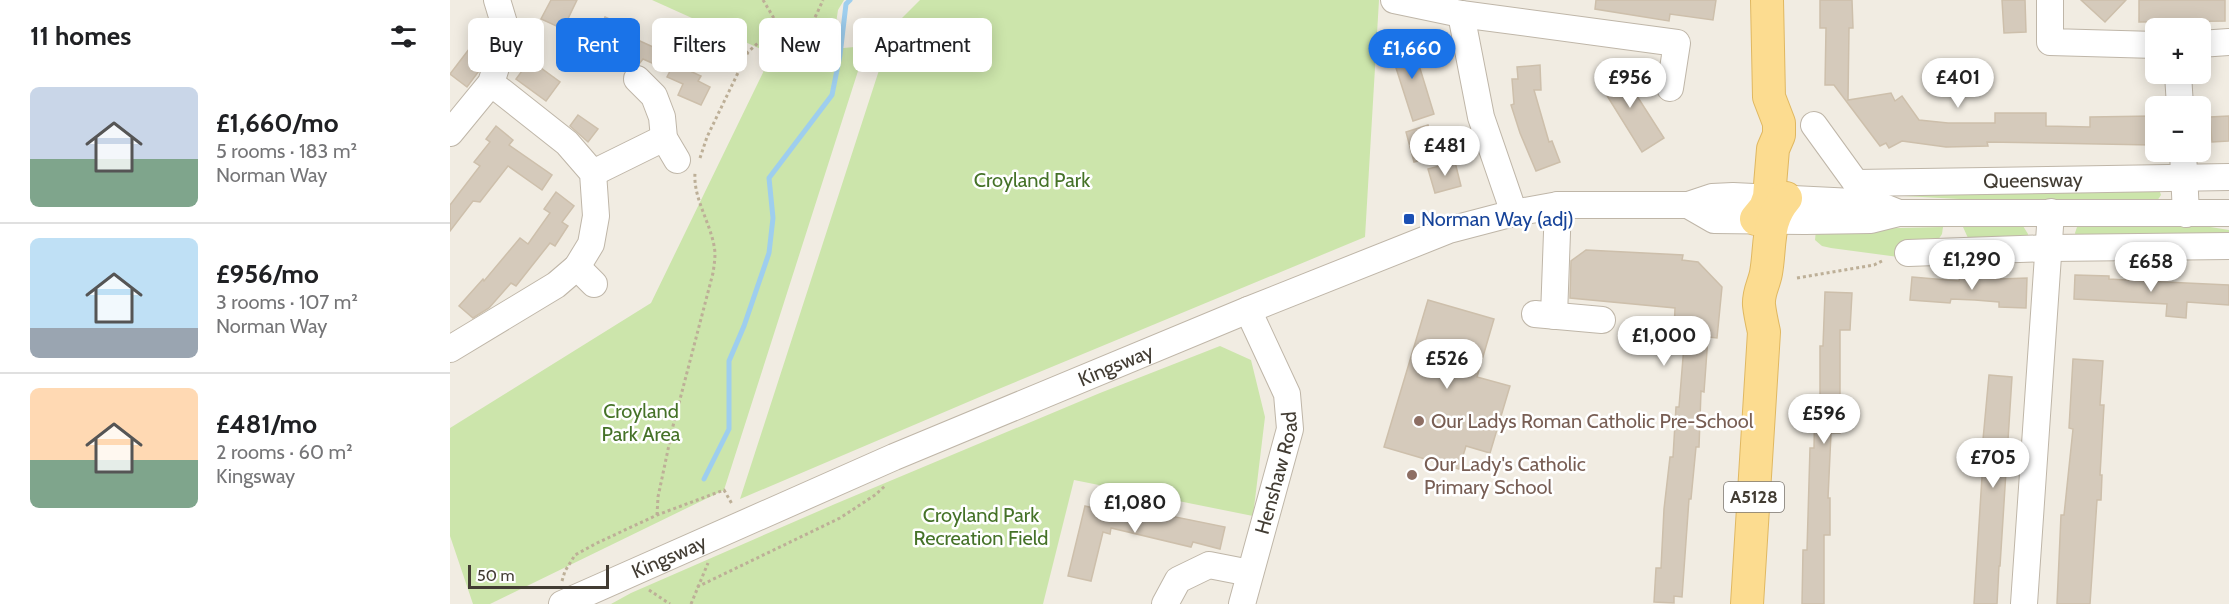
<!DOCTYPE html>
<meta charset="utf-8">
<style>
:root{--surface:#fff;--page:#f2f2f2;--text:#202124;--muted:#757577;--line:#e0e0e0;--accent:#1a73e8}
body{margin:0;font-family:Cabin,sans-serif;background:var(--page);color:var(--text);height:100vh;display:flex;flex-direction:column;font-size:22px;white-space:nowrap}
*{box-sizing:border-box;margin:0}
p{font-size:20px;color:var(--muted)}
.icon{flex:none;width:33px;height:33px;fill:none;stroke:currentColor;stroke-width:2;stroke-linecap:round;stroke-linejoin:round}
.map{position:relative;flex:1;overflow:hidden}
.details{display:flex;flex-direction:column;background:var(--surface);width:450px}
.details>*{flex:none}
.guide{position:absolute;left:18px;top:18px;width:570px;height:54px;display:flex;gap:12px}
.buttons{position:absolute;left:1695px;top:18px;display:grid;gap:12px}
.buttons a{display:grid;place-items:center;width:66px;height:66px;border-radius:9px;background:var(--surface);box-shadow:0 3px 15px #0003;font-size:30px}
.scale{position:absolute;left:18px;bottom:15px;width:141px;box-sizing:border-box;padding-left:6px;border:3px solid #423c33;border-top:0;font-size:16px;line-height:21px;white-space:nowrap;color:#423c33;-webkit-text-stroke:4px #fff;paint-order:stroke}
.price{position:absolute;translate:-50% -51px;padding:0 14px;border-radius:21px;background:#fff;color:#222;font-size:20px;line-height:39px;filter:drop-shadow(0 2px 3px #0008)}
.price::after{content:'';position:absolute;left:50%;top:36px;width:18px;height:14px;margin-left:-9px;background:inherit;clip-path:polygon(0 0,100% 0,50% 100%)}
.price.on{background:var(--accent);color:#fff}
ul{padding:0;list-style:none}
li{display:flex;align-items:center;gap:18px;height:150px;padding:0 30px}
li+li{border-top:2px solid var(--line)}
li span{display:grid;place-items:center;flex:none;width:168px;height:120px;border-radius:9px;color:#555}
li>.icon{margin-inline-start:auto}
span .icon{width:72px;height:72px;fill:#fffc;stroke-width:1}
li b{font-size:26px}
h2{display:flex;justify-content:space-between;align-items:center;height:72px;padding:0 30px;font-size:26px}
.pill{padding:0 21px;border-radius:9px;background:var(--surface);box-shadow:0 3px 15px #0003;font-size:21px;line-height:54px}
.pill.on{background:var(--accent);color:#fff}
main{display:flex;flex:1;min-height:0}
.map>svg:first-child{display:block}
.green{fill:#cce5ab}
.lines{fill:none;stroke-linecap:round;stroke-linejoin:round}
.stream{stroke:#9eceee;stroke-width:5}
.building{fill:#d5cabb;stroke:#cdbfab;stroke-width:1.5}
.minor-casing{stroke:#bfb6a8;stroke-width:28}
.major-casing{stroke:#e0b861;stroke-width:34}
.path{stroke:#bdaf97;stroke-width:3;stroke-dasharray:3 3;stroke-linecap:butt}
.minor{stroke:#fff;stroke-width:26}
.major{stroke:#fcdc90;stroke-width:32}
.transit-dot{fill:#1a4fb4;stroke:#fff;stroke-width:2}
.education-dot{fill:#8d6e63;stroke:#fff;stroke-width:2}
.labels{text-anchor:middle;dominant-baseline:central;stroke-width:5;stroke-linejoin:round;paint-order:stroke}
.shield{fill:#fff;stroke:#7b7670;stroke-width:1.5}
.shield-label{font-size:18px;font-weight:bold;fill:#423c33}
.park-label{font-size:20px;fill:#457228;stroke:#fff}
.street-label{font-size:20px;fill:#423c33;stroke:#fff}
.transit-label{font-size:20px;fill:#164399;stroke:#fff;text-anchor:start}
.education-label{font-size:20px;fill:#785e54;stroke:#fff;text-anchor:start}
</style>
<main>
<section class="details">
<h2>11 homes<svg class="icon" aria-label="filters" viewBox="0 0 24 24"><path d="M4 7h16M4 17h16"/><circle cx="9" cy="7" r="2"/><circle cx="15" cy="17" r="2"/></svg></h2>
<ul>
<li><span style="background:linear-gradient(#c9d6e8 60%,#7fa58c 0)"><svg class="icon" aria-label="home" viewBox="0 0 24 24"><path d="M3 11l9-7 9 7M6 9v11h12V9"/></svg></span><div><b>£1,660/mo</b><p>5 rooms · 183 m²</p><p>Norman Way</p></div></li>
<li><span style="background:linear-gradient(#bfe0f5 75%,#9aa5b1 0)"><svg class="icon" aria-label="home" viewBox="0 0 24 24"><path d="M3 11l9-7 9 7M6 9v11h12V9"/></svg></span><div><b>£956/mo</b><p>3 rooms · 107 m²</p><p>Norman Way</p></div></li>
<li><span style="background:linear-gradient(#ffd9b3 60%,#7fa58c 0)"><svg class="icon" aria-label="home" viewBox="0 0 24 24"><path d="M3 11l9-7 9 7M6 9v11h12V9"/></svg></span><div><b>£481/mo</b><p>2 rooms · 60 m²</p><p>Kingsway</p></div></li>
</ul>
</section>
<div class="map">
<svg width="1779" height="604" viewBox="0 0 1779 604">
<rect width="100%" height="100%" fill="#f1ece2"/>
<g class="green">
<path d="M202,0h192l-6,10 -6,39 34,-3 -142,444 -234,114h-17l-23,-68v-108l201,-125 121,-249z"/>
<path d="M470,0h459l-14,237 -376,156 -249,106 153,-472z"/>
<path d="M1709,189l2,6 -4,6 -103,3 -188,-10z"/>
<path d="M1742,224l37,6v10l-152,-2 -2,-5 2,-6 7,-2z"/>
<path d="M1573,226l5,8 -1,5 -54,3 -5,-4 -5,-11z"/>
<path d="M1493,227l-1,7 -4,6 -32,18 -75,-10 -9,-2 -7,-6 1,-10z"/>
<path d="M770,346l31,14 14,57 -12,99 -179,-36 -31,124h-432l20,-11 204,-89 265,-111z"/>
</g>
<g class="lines">
<path class="stream" d="M254,479l25,-50v-68l15,-35 25,-73 4,-35 -4,-40 63,-83 8,-40 6,-51 4,-4"/>
</g>
<g class="building">
<path d="M101,0h26l-14,29 -22,-10z"/>
<path d="M1146,0h120l-3,20 -43,-6 -1,7 -74,-12z"/>
<path d="M1370,0h32l1,28h-4l-1,72 43,-7 4,8 7,-5 17,24 29,3h47v-10h51v13l44,1v-10l63,-1 -1,29 -165,-3 1,4 -42,1 -44,-6 -13,7 -3,-5 -6,3 -46,-61h-9l1,-57h-6z"/>
<path d="M1552,0h23l1,32 -22,1z"/>
<path d="M1631,0h45l-21,22z"/>
<path d="M1689,0h86v21l-86,1z"/>
<path d="M155,17l24,11 -7,16 -24,-11z"/>
<path d="M29,36l9,7 -9,28 -12,16 -17,-13z"/>
<path d="M179,36l35,16 2,-5 24,12 -2,5 7,3 -3,5 9,4 -3,5 12,6 -9,18 -23,-10 5,-11 -16,-7 3,-6 -27,-12 -4,5 -17,-7v-7z"/>
<path d="M961,39l23,75 -21,7 -24,-75z"/>
<path d="M80,60l30,22 -14,19 -30,-22z"/>
<path d="M1090,65l1,25h-7l15,52 3,-1 8,21 -24,9 -16,-38 -9,-28 3,-1 -2,-25h6l-1,-12z"/>
<path d="M1167,65l47,73 -22,14 -46,-74z"/>
<path d="M128,115l20,14 -10,13 -18,-16z"/>
<path d="M1779,116v25l-17,1 -2,-25z"/>
<path d="M978,125l8,31 -22,6 -8,-30z"/>
<path d="M46,126l17,14 -4,5 43,30 -10,15 -34,-24 -28,36 -7,-1 -23,30v-26l30,-39 -6,-4 16,-20 -4,-3z"/>
<path d="M1005,162l6,24 -26,7 -7,-24z"/>
<path d="M106,192l18,14 -12,16 6,4 -13,20 -5,-3 -34,43 -5,-3 -22,25 -16,10 -14,-12 24,-27 1,2 36,-43 8,6 22,-31 -6,-4z"/>
<path d="M1136,250l97,5 -1,5 16,2 24,25 -5,51 -9,-1 -4,55 -3,-1 -2,56h-3l-5,52h-2l-7,98 -8,-1v7l-20,-1 2,-34h5l3,-59 6,-52h3l3,-50h3l6,-74 -11,-2 1,-23 -105,-10 1,-37z"/>
<path d="M1625,275l34,1v3l35,2 85,4v20l-42,-3 -1,16 -20,-2 1,-12 -93,-5z"/>
<path d="M1462,277l47,4 1,-4 39,2 28,-1 -1,30 -27,-1v-5l-24,-2 -24,-1 -1,4 -40,-3z"/>
<path d="M1375,292l27,1 -2,37h-10v103h-9l-3,65h2v37h-6v69h-22l1,-54h4l3,-102h4l1,-53 5,1v-50h3z"/>
<path d="M978,300l66,19 -17,58 33,9 -20,67 -24,-7 -7,23 -75,-22z"/>
<path d="M1623,359l30,2 -3,44h4l-4,70h2l-1,25h-4l-7,104h-33l4,-89h3l9,-86 -4,-1z"/>
<path d="M1539,375l23,2 -12,189h-1l-2,38h-23l9,-143h-2z"/>
<path d="M635,506l29,7 2,-7 49,12 1,-3 59,12 -5,22 -27,-7 -2,5 -80,-19 -1,6 -7,-2 -12,49 -23,-5z"/>
</g>
<g class="lines">
<g class="minor-casing">
<g id="minor">
<path d="M944,0l67,14 216,29 -7,45"/>
<path d="M1600,0v42l106,3"/>
<path d="M1011,14l20,103 33,96"/>
<path d="M1750,44l29,-2"/>
<path d="M1728,74l2,32"/>
<path d="M187,79l17,17 8,21 2,21 13,22"/>
<path d="M1364,125l42,58"/>
<path d="M0,133l41,-50 16,-50 -10,-33"/>
<path d="M1733,152l3,62"/>
<path d="M143,173l71,-35"/>
<path id="s1" d="M1406,183l373,-6"/>
<path d="M1238,205l26,15 91,1 66,-1 28,-7h330"/>
<path d="M1458,253l142,-5 179,-2"/>
<path d="M127,267l17,17"/>
<path d="M1085,314l67,6"/>
<path d="M1104,316l4,-111"/>
<path d="M0,349l106,-64 21,-18 14,-23 5,-28 -3,-43 -26,-30 -76,-60"/>
<path id="s2" d="M112,604l332,-147 354,-147 201,-80 65,-17 44,-8h130l24,-8 21,-1 141,7 25,10"/>
<path d="M715,604l13,-24 31,-15 41,8"/>
<path id="s3" d="M792,604l48,-175 -3,-35 -39,-84"/>
<path d="M1574,604l27,-392"/>
</g>
</g>
<g class="major-casing">
<g id="major">
<path d="M1306,219l9,-11 4,-11 4,-48 6,-14v-12l-10,-26 -2,-97"/>
<path d="M1297,604l17,-272c-2,-9 -4,-18 -5,-27 -1,-12 5,-21 7,-32 5,-28 0,-52 20,-75"/>
</g>
</g>
<g class="path">
<path d="M313,0l15,25 -5,16"/>
<path d="M250,158l7,-21 41,-85 10,-9c10,-1 24,1 33,-2 18,-5 25,-26 32,-41"/>
<path d="M1347,278l77,-13 8,-4"/>
<path d="M207,515l1,-18 15,-71 40,-153c1,-7 2,-13 2,-20 -2,-27 -22,-53 -20,-80"/>
<path d="M112,581l3,-10 10,-16 22,-12 60,-28 67,-25 8,14"/>
<path d="M247,587l143,-69 35,-23 10,-9"/>
<path d="M199,590l21,14"/>
<path d="M241,604l17,-41"/>
</g>
<use href="#minor" class="minor"/>
<use href="#major" class="major"/>
</g>
<rect class="transit-dot" x="953" y="213" width="12" height="12" rx="3"/>
<g class="education-dot">
<circle cx="969" cy="421" r="6"/>
<circle cx="962" cy="475" r="6"/>
</g>
<g class="labels">
<rect class="shield" x="1274" y="482" width="60" height="30" rx="4.5"/>
<g class="shield-label">
<text x="1304" y="497">A5128</text>
</g>
<g class="park-label">
<text x="582" y="180">Croyland Park</text>
<text x="191" y="411">Croyland<tspan x="191" dy="23">Park Area</tspan></text>
<text x="531" y="515">Croyland Park<tspan x="531" dy="23">Recreation Field</tspan></text>
</g>
<g class="street-label">
<text stroke="none"><textPath href="#s1" startOffset="177">Queensway</textPath></text>
<text stroke="none"><textPath href="#s2" startOffset="603">Kingsway</textPath></text>
<text stroke="none"><textPath href="#s3" startOffset="136">Henshaw Road</textPath></text>
<text stroke="none"><textPath href="#s2" startOffset="117">Kingsway</textPath></text>
</g>
<g class="transit-label">
<text x="971" y="219">Norman Way (adj)</text>
</g>
<g class="education-label">
<text x="981" y="421">Our Ladys Roman Catholic Pre-School</text>
<text x="974" y="464">Our Lady's Catholic<tspan x="974" dy="23">Primary School</tspan></text>
</g>
</g>
</svg>
<div class="buttons">
<a>+</a>
<a>−</a>
</div>
<div class="scale">50 m</div>
<b class="price on" style="left:962px;top:80px">£1,660</b>
<b class="price" style="left:1180px;top:109px">£956</b>
<b class="price" style="left:1508px;top:109px">£401</b>
<b class="price" style="left:995px;top:177px">£481</b>
<b class="price" style="left:1522px;top:291px">£1,290</b>
<b class="price" style="left:1701px;top:293px">£658</b>
<b class="price" style="left:1214px;top:367px">£1,000</b>
<b class="price" style="left:997px;top:390px">£526</b>
<b class="price" style="left:1374px;top:445px">£596</b>
<b class="price" style="left:1543px;top:489px">£705</b>
<b class="price" style="left:685px;top:534px">£1,080</b>
<div class="guide">
<a class="pill">Buy</a>
<a class="pill on">Rent</a>
<a class="pill">Filters</a>
<a class="pill">New</a>
<a class="pill">Apartment</a>
</div>
</div>
</main>
